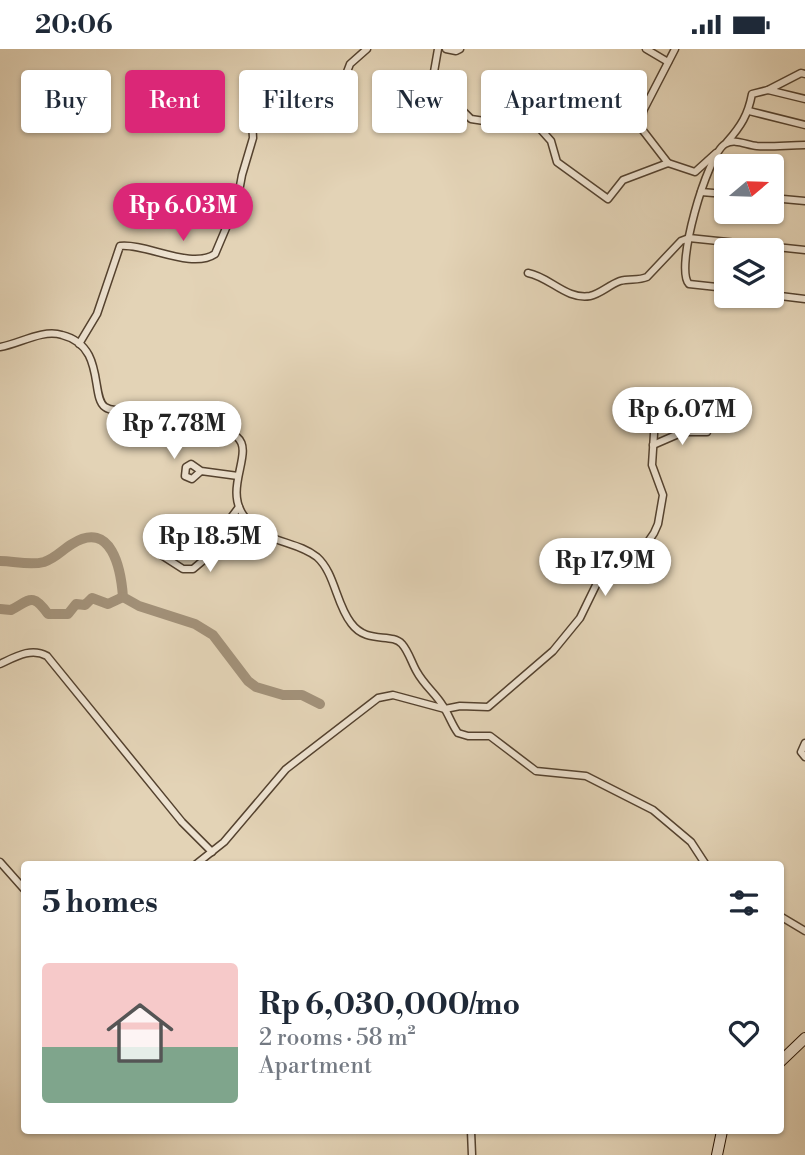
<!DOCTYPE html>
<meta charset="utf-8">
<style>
:root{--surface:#fff;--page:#f2f2f3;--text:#1f2937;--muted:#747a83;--line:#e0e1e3;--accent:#db2777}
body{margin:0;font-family:"Libre Bodoni",serif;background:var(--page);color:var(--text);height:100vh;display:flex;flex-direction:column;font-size:26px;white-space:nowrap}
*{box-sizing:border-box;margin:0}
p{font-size:23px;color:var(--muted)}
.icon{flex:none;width:38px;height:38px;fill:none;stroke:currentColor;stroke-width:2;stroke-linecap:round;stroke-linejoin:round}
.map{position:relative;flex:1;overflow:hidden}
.sheet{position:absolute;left:21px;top:812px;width:763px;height:273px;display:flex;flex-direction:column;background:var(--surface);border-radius:7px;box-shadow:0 2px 5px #0004}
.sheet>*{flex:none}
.guide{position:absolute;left:21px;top:21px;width:763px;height:63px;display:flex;gap:14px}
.needle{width:46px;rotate:71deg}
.tools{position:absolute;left:714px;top:105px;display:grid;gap:14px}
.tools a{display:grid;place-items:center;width:70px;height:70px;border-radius:7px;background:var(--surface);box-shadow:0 2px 5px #0004;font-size:35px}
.price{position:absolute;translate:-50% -60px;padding:0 16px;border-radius:24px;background:#fff;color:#222;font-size:23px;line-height:46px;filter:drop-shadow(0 2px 4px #0008)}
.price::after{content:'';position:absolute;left:50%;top:42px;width:21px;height:16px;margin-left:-10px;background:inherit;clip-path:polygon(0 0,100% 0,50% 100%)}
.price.selected{background:var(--accent);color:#fff}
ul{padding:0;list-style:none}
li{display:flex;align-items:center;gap:21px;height:175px;padding:0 21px}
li+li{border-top:2px solid var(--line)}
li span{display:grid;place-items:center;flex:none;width:196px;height:140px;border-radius:7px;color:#555}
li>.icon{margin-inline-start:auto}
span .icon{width:84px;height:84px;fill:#fffc;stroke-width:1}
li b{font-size:30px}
h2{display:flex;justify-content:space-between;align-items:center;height:84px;padding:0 21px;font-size:30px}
.chip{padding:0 24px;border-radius:7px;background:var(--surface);box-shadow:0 2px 5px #0004;font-size:24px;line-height:63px}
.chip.selected{background:var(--accent);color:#fff}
.status{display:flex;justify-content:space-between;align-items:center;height:49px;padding:0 35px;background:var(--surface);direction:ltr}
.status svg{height:19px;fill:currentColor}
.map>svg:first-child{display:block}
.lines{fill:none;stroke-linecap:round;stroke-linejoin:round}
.river{stroke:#a29179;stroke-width:10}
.street-casing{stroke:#54422f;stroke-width:9}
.secondary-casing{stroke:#251102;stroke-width:12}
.street{stroke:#ede2d0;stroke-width:6}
.secondary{stroke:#ede2d0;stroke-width:10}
</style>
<div class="status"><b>20:06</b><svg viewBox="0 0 49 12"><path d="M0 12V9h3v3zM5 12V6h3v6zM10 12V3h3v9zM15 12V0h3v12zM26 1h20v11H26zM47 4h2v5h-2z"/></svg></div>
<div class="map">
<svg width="805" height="1106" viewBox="0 0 805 1106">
<rect width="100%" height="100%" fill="#e3d3b6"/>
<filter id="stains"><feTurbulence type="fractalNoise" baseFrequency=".00286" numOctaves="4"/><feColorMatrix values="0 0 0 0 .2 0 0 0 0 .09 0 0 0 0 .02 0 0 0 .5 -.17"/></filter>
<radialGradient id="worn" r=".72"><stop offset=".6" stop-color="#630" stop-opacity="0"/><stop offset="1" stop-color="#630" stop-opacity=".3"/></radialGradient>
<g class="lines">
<g class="river">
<path d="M0,512c15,0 29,5 44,1 12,-4 18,-12 28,-18 40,-25 49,26 51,53l16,9 56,18 18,11 35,46 8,6 27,8h19l18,9"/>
<path d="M0,560l11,1c18,-9 21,-19 37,4h20l8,-10 9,1 7,-7 16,6 15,-7"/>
</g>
<g class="street-casing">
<g id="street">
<path d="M438,0l-4,23 2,12 35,35 40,6 24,-2"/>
<path d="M446,0l10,2 4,-2"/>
<path d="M646,0l22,13"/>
<path d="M675,0l-32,62 -82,-5 -10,2 -16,15 16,18 6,21 51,37 15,-19 45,-17 27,9 21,-19"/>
<path d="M768,41l37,9"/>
<path d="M643,62l-2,17 27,35"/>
<path d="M749,62l56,14"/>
<path d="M727,93c14,-16 21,-27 25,-48l16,-4 33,-17 4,1"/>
<path d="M701,143l25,2"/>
<path d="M772,149l33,3"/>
<path d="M528,224c22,4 38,27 62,23 10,-2 19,-11 30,-15 9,-3 18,0 27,-4l34,-36 8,-3 116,12"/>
<path d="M726,239l-37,-4c-15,-15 18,-129 36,-140 10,-6 21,1 32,2 15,1 32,-1 48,-1"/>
<path d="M772,246l33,4"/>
<path d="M79,295l18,-30 23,-68c26,-3 71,24 95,8l22,-52 5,-27 11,-37 -2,-35 4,-6 12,-6 42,9h25l5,-7 11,-29 17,-15"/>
<path d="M0,298c19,-3 42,-18 62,-12 44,11 28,62 43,72 11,8 29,-3 42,-1 22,4 73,16 90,31 18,15 -14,51 7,79 21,29 50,23 73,41 18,16 19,47 34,66 16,22 40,9 51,21 7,8 10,20 15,28 7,13 19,22 26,34 6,9 9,19 15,27l10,3h22l46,35 50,5 67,34 38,32 15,23"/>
<path d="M653,396l30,-13h24"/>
<path d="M201,422l-9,8 -7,-3 1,-9 5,-3 10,7 37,5"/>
<path d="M155,502l28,18h10l25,-21 6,-21 15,-20"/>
<path d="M0,615c15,-7 31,-17 47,-8l135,166 30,30"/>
<path d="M805,694l-4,9 4,5"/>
<path d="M0,813l24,27"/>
<path d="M195,816l29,-23 62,-73 92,-71 15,-3 52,14 15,-3 28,1 65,-56 27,-33 19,-39 34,-15 21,-31 4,-9 5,-29 -11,-30 3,-47"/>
<path d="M780,867l25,15"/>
<path d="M471,1082l1,24"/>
</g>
</g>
<g class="secondary-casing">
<g id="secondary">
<path d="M780,1013l25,-24"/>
<path d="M717,1106l5,-24"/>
</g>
</g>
<use href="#street" class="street"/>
<use href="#secondary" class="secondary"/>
</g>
<rect width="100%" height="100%" filter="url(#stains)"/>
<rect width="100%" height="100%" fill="url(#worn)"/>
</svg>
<div class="tools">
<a><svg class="needle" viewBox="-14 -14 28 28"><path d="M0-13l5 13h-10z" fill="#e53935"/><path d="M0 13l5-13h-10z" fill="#747a83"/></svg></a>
<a><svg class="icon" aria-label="layers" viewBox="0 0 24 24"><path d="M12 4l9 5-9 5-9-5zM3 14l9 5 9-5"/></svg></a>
</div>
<b class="price selected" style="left:183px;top:194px">Rp 6.03M</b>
<b class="price" style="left:682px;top:398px">Rp 6.07M</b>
<b class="price" style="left:174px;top:412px">Rp 7.78M</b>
<b class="price" style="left:210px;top:525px">Rp 18.5M</b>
<b class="price" style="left:605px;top:549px">Rp 17.9M</b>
<div class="guide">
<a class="chip">Buy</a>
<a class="chip selected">Rent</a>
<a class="chip">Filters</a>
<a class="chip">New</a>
<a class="chip">Apartment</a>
</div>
<section class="sheet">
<h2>5 homes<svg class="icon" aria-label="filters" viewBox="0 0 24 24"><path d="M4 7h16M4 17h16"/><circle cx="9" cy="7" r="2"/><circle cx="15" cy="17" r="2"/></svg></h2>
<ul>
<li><span style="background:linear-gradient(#f6c9c9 60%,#7fa58c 0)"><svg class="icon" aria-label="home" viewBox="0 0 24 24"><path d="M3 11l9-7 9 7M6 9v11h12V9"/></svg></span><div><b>Rp 6,030,000/mo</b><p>2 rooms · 58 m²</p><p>Apartment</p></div><svg class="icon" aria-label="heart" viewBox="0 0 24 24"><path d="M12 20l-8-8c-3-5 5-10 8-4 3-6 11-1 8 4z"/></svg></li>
</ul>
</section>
</div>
